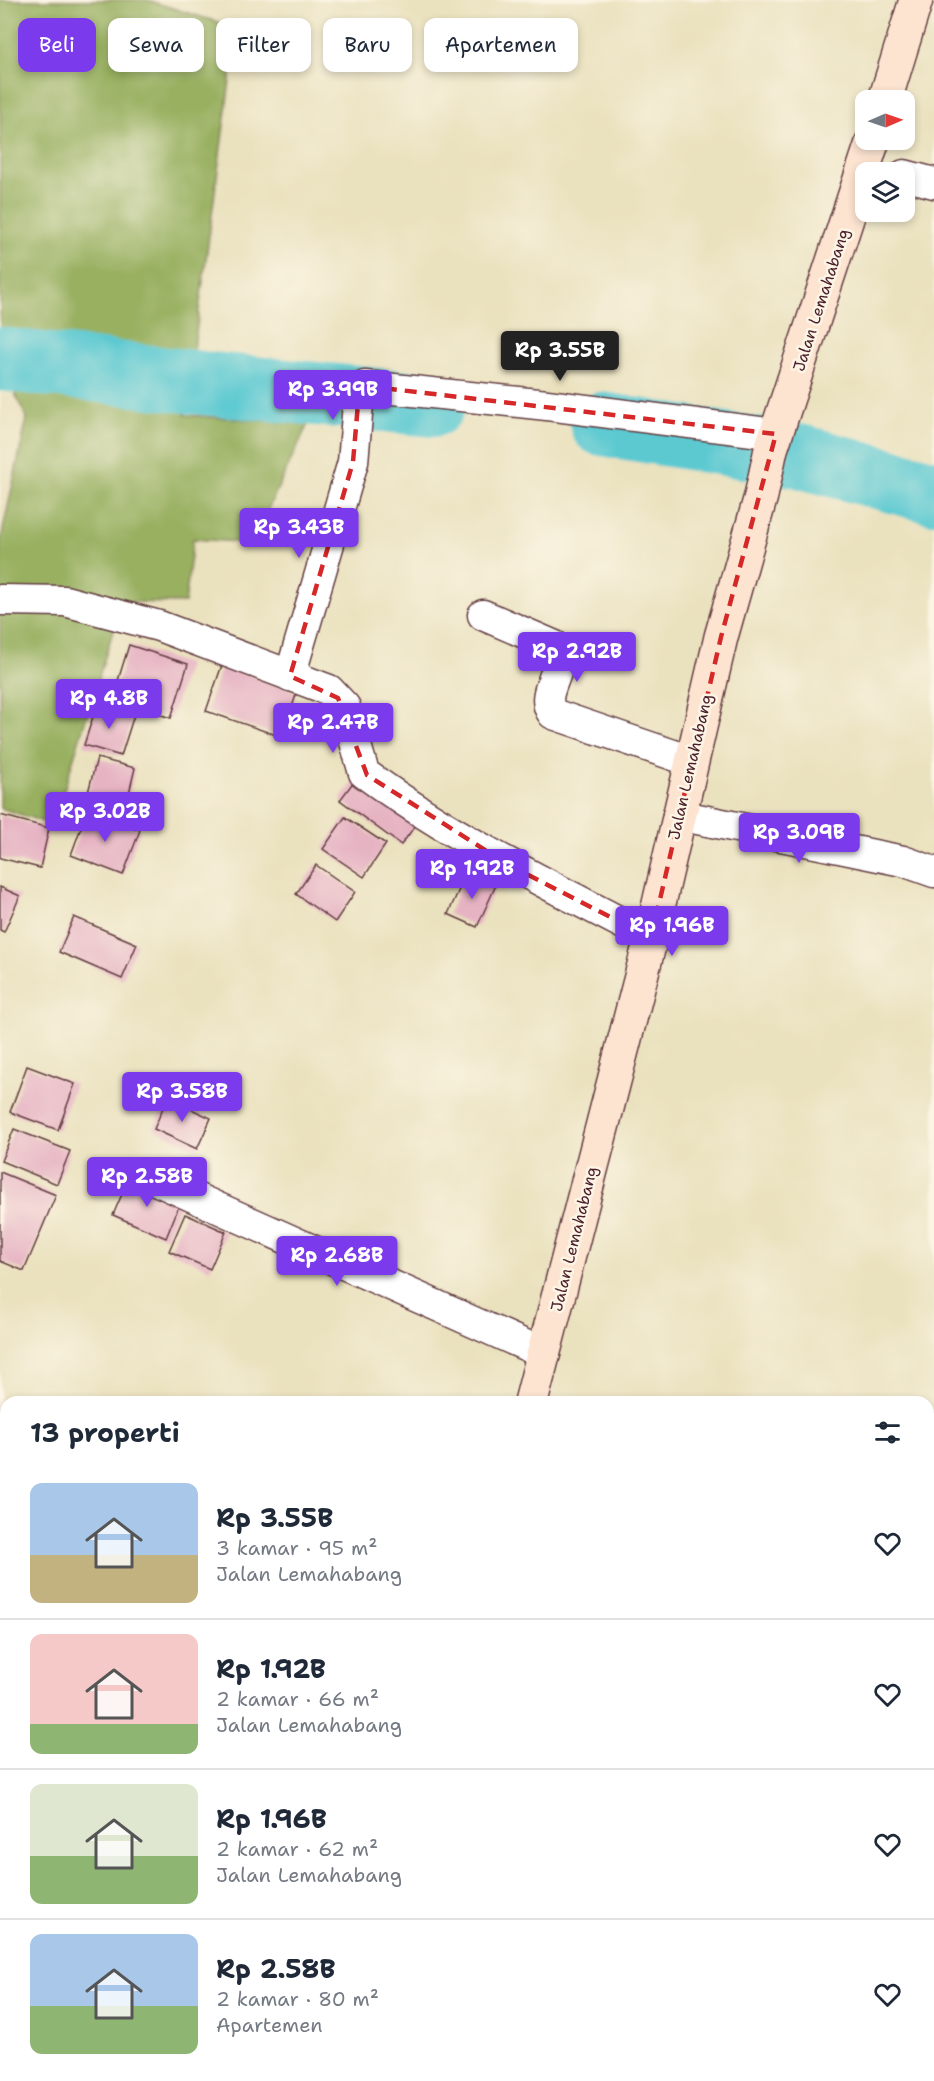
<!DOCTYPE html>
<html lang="id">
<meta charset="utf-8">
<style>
:root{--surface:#fff;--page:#f2f2f3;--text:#1f2937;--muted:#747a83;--line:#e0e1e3;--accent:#7c3aed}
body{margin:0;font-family:"Shantell Sans",sans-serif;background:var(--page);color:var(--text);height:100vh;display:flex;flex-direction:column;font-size:22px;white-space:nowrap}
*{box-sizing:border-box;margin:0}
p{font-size:20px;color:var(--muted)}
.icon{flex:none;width:33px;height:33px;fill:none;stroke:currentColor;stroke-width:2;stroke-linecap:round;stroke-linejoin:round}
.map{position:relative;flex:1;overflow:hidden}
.panel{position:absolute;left:0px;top:1396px;width:934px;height:686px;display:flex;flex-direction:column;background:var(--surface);border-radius:18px 18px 0 0;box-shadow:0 3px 9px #0003}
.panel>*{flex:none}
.top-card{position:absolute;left:18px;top:18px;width:600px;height:54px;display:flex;gap:12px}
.needle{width:39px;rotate:88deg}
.fabs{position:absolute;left:855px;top:90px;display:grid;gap:12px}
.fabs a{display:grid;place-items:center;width:60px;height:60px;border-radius:12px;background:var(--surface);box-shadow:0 3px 9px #0003;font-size:30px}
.price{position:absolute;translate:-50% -51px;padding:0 14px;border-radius:6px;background:var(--accent);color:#fff;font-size:20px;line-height:39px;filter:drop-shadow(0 2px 3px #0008)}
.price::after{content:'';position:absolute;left:50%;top:36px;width:18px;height:14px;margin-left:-9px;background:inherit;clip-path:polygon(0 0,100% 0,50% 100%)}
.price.active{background:#222;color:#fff}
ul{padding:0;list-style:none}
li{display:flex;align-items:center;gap:18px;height:150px;padding:0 30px}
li+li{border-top:2px solid var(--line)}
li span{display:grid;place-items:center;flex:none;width:168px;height:120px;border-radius:12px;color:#555}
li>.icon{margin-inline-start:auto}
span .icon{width:72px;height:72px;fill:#fffc;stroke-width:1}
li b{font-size:26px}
h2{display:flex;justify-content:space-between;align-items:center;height:72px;padding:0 30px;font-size:26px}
.pill{padding:0 21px;border-radius:12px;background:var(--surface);box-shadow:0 3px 9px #0003;font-size:21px;line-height:54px}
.pill.active{background:var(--accent);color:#fff}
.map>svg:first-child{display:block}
.forest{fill:#98b061;stroke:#716846;stroke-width:1.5}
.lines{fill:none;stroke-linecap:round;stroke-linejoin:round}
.river{stroke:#5cc9d1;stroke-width:64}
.building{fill:#e6b3c3}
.street-casing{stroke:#623c41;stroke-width:33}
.secondary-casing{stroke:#623c41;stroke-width:36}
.street{stroke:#fff;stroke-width:30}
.secondary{stroke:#fde4d1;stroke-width:33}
.marked{fill:none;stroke:#d62828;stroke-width:4.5;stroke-dasharray:12 8;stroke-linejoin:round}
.labels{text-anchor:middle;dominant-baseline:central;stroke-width:5;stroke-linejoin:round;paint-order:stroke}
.street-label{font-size:16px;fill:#4a1f2b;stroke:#fcf5e5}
</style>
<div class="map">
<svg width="934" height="2081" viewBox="0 0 934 2081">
<rect width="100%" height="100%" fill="#fcf5e5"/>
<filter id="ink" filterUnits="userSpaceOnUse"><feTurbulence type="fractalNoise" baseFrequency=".0167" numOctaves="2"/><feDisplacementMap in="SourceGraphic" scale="12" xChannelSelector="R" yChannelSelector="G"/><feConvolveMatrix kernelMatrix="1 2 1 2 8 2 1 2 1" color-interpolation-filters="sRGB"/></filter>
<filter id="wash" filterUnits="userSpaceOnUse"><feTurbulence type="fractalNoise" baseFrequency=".008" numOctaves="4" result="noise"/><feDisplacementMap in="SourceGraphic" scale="24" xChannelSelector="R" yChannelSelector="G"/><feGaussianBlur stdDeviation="1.35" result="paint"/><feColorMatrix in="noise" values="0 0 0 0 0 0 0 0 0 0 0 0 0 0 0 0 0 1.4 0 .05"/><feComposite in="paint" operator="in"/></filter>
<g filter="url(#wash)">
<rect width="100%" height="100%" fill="#eae1be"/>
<path class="forest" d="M0,0h147l90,28 -52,387 123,9 -56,119 -59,-4 -8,64 -63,-1 -69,223 -53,-17v-265l27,-125 -27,-55z"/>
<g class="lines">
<g class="river">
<path d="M0,359l202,24 231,22"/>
<path d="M602,424l197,32 135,36"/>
</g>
</g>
<g id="blocks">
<g class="building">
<path d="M129,645l59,19 -17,54 -59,-18z"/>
<path d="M222,665l75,27 -15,45 -76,-26z"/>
<path d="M97,704l37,11 -13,41 -37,-11z"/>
<path d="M97,758l38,10 -11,46 -39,-10z"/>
<path d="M360,773l61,45 -20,27 -61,-45z"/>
<path d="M87,811l53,19 -17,45 -52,-20z"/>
<path d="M0,815l49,13 -9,40 -40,-10z"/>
<path d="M345,817l41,27 -22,33 -41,-28z"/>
<path d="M316,865l39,27 -20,30 -39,-28z"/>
<path d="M467,872l29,13 -19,42 -29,-13z"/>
<path d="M0,887l20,9 -16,36 -4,-2z"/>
<path d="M74,917l63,27 -15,35 -63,-27z"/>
<path d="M27,1066l48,18 -17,46 -48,-18z"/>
<path d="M167,1098l44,20 -14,31 -43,-20z"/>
<path d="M14,1129l56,22 -13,33 -56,-23z"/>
<path d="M0,1172l56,23 -32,76 -24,-10z"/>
<path d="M129,1178l52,23 -15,37 -53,-23z"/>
<path d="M185,1214l41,18 -16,37 -41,-18z"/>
</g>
</g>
</g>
<g filter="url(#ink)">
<use href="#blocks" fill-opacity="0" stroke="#623c41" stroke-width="1.5"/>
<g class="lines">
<g class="street-casing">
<g id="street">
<path d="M904,175l30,8"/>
<path d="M0,600l65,1 94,25 170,64 16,17 19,66c89,65 188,114 287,165"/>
<path d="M483,615l72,31c15,22 -19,46 -2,68l138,47"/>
<path d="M290,676l63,-214 6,-70 6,-6 182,19 229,29"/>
<path d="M678,815l225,46 31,11"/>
<path d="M149,1177l396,177"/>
<path d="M928,1927l6,4"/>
</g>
</g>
<g class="secondary-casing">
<g id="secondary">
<path d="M885,100l31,-100"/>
<path d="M531,1402l120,-464 70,-301 40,-141 10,-47 102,-309"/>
<path d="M250,2081l5,-5"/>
</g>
</g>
<use href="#street" class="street"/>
<use href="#secondary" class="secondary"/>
</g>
</g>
<path class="marked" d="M365,386l411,48 -55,203 -70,301 -144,-74 -140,-89 -29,-77 -48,-22 63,-214 6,-70z"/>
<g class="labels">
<g class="street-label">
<text transform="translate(821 300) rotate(-72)">Jalan Lemahabang</text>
<text transform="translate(690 767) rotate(-77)">Jalan Lemahabang</text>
<text transform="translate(574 1239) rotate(-76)">Jalan Lemahabang</text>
</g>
</g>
</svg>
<div class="fabs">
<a><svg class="needle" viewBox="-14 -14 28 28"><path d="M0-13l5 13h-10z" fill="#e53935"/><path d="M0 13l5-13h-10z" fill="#747a83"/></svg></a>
<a><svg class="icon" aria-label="layers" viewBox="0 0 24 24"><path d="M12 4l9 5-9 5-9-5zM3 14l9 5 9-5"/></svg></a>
</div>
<b class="price active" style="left:560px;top:382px">Rp 3.55B</b>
<b class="price" style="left:333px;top:421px">Rp 3.99B</b>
<b class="price" style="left:299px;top:559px">Rp 3.43B</b>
<b class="price" style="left:577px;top:683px">Rp 2.92B</b>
<b class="price" style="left:109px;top:730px">Rp 4.8B</b>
<b class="price" style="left:333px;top:754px">Rp 2.47B</b>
<b class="price" style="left:105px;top:843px">Rp 3.02B</b>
<b class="price" style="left:799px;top:864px">Rp 3.09B</b>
<b class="price" style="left:472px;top:900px">Rp 1.92B</b>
<b class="price" style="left:672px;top:957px">Rp 1.96B</b>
<b class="price" style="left:182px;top:1123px">Rp 3.58B</b>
<b class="price" style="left:147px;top:1208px">Rp 2.58B</b>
<b class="price" style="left:337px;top:1287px">Rp 2.68B</b>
<div class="top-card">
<a class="pill active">Beli</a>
<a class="pill">Sewa</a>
<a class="pill">Filter</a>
<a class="pill">Baru</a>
<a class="pill">Apartemen</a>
</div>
<section class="panel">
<h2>13 properti<svg class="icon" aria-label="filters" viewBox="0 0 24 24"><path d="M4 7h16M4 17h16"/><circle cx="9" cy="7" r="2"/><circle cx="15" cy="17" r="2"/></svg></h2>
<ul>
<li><span style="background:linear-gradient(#a9c7e8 60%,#c2b280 0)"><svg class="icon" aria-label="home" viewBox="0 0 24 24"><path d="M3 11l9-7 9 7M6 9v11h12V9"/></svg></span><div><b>Rp 3.55B</b><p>3 kamar · 95 m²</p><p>Jalan Lemahabang</p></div><svg class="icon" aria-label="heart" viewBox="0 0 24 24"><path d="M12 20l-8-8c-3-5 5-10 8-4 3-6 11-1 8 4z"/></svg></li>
<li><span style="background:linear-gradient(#f6c9c9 75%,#8fb573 0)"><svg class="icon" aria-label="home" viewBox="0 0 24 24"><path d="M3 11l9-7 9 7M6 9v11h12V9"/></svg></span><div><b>Rp 1.92B</b><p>2 kamar · 66 m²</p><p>Jalan Lemahabang</p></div><svg class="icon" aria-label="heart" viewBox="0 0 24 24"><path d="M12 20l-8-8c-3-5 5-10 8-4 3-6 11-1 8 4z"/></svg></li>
<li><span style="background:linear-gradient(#dfe7d0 60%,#8fb573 0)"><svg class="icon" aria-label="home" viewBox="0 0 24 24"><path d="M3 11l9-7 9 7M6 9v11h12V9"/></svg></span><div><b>Rp 1.96B</b><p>2 kamar · 62 m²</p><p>Jalan Lemahabang</p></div><svg class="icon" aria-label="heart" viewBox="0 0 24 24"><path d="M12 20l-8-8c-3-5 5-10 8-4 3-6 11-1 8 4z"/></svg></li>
<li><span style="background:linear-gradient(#a9c7e8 60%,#8fb573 0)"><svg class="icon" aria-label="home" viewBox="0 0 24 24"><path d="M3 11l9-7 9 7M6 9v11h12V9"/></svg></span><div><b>Rp 2.58B</b><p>2 kamar · 80 m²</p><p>Apartemen</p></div><svg class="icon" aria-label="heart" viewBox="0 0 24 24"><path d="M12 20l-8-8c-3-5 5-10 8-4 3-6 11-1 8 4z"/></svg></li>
</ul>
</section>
</div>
